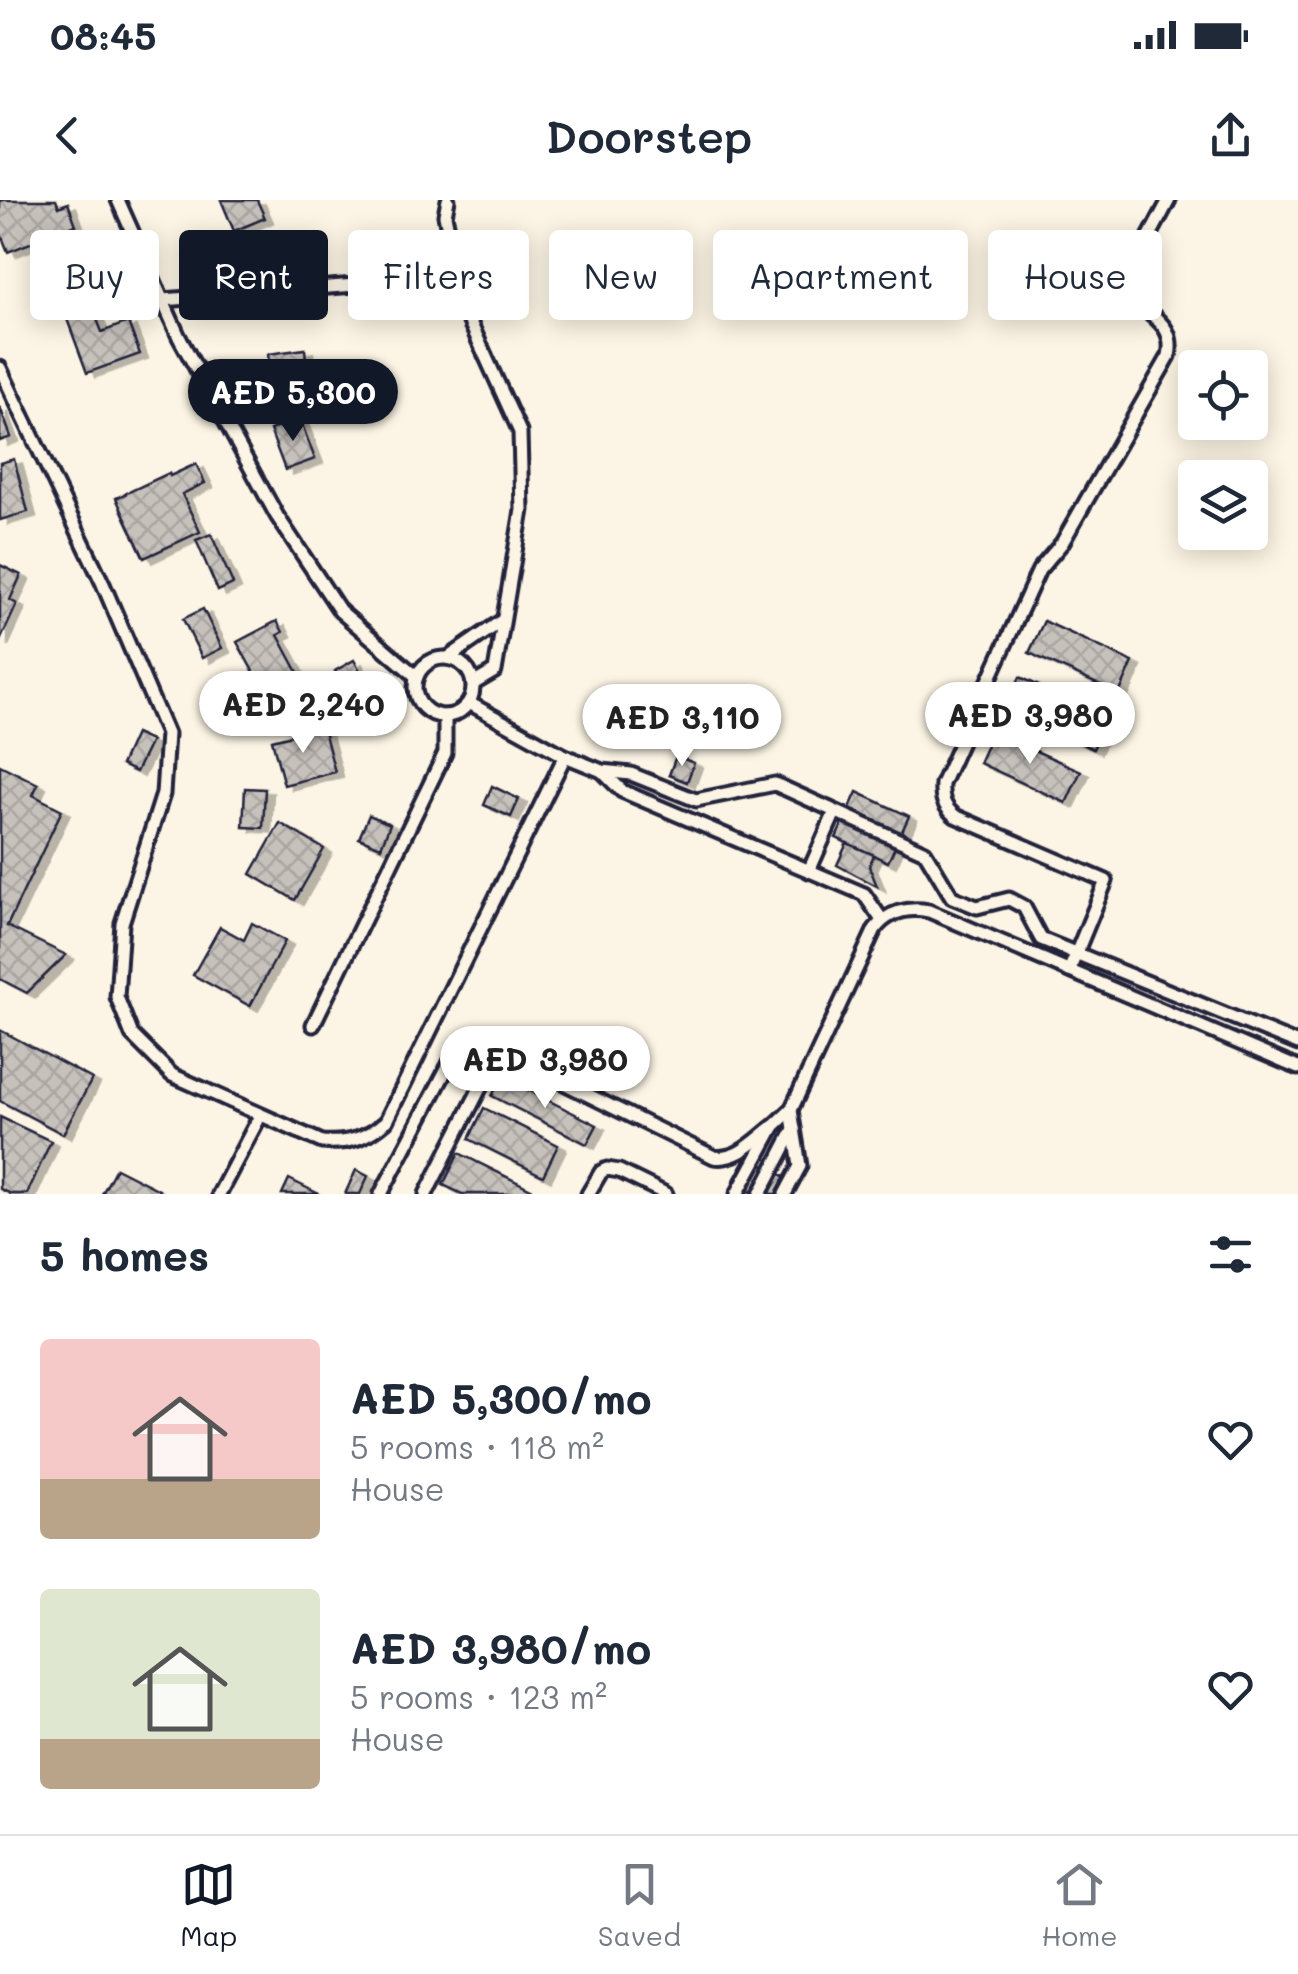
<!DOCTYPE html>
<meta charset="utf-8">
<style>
:root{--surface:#fff;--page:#f2f2f3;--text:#1f2937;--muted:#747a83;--line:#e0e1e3;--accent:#111827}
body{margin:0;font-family:Mali,sans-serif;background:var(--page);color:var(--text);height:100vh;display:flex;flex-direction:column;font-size:38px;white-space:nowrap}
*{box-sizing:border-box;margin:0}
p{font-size:32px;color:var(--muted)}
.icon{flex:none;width:55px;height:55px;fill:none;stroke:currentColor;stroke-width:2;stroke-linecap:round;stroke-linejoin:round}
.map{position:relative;height:994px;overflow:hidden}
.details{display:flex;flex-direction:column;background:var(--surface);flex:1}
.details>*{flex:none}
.guide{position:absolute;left:30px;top:30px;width:1240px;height:90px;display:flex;gap:20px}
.controls{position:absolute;left:1178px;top:150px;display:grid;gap:20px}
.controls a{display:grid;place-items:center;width:90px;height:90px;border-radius:10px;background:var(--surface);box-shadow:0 5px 25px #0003;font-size:50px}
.price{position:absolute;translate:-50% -85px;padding:0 22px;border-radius:35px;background:#fff;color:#222;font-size:32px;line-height:65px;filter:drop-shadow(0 2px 5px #0008)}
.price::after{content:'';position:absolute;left:50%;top:60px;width:30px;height:22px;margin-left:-15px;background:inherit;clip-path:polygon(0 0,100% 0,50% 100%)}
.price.on{background:var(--accent);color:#fff}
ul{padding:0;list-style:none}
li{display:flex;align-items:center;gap:30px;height:250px;padding:0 40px}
li span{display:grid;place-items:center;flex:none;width:280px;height:200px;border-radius:10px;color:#555}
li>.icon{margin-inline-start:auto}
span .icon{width:120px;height:120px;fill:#fffc;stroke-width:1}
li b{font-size:42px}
h2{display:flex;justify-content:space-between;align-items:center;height:120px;padding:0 40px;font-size:42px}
.pill{padding:0 35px;border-radius:10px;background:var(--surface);box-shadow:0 5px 25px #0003;font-size:35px;line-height:90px}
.pill.on{background:var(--accent);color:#fff}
.status{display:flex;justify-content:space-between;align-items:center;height:70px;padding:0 50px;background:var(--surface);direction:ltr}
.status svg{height:28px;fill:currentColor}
header{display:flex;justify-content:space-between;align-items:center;height:130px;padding:0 40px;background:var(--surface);font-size:45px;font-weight:600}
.tab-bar{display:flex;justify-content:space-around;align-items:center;height:140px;border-top:2px solid var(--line);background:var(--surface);font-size:28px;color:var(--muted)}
.tab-bar a{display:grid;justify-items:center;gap:5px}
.tab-bar .on{color:var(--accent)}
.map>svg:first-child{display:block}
.building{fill:url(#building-cross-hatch);stroke:#22223b;stroke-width:2.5;filter:url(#shadow)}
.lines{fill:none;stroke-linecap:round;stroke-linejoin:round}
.service-casing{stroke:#22223b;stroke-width:19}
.service{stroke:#fcf5e5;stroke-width:11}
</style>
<div class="status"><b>08:45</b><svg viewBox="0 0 49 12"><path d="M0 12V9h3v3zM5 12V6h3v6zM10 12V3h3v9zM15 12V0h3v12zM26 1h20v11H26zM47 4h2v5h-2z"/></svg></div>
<header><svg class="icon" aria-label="back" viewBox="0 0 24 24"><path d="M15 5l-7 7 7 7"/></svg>Doorstep<svg class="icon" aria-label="share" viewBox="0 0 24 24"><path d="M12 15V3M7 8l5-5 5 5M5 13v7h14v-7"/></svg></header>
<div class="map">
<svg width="1298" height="994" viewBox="0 0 1298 994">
<defs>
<pattern id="building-cross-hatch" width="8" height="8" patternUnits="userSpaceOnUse" patternTransform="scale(2.5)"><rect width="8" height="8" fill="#c6c1bb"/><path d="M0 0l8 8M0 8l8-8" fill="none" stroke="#aaa6a2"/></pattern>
<filter id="shadow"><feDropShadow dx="8" dy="4.5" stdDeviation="0" flood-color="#0004"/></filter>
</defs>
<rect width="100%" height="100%" fill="#fcf5e5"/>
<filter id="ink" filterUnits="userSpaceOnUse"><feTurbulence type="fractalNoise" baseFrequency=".01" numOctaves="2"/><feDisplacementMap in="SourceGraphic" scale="20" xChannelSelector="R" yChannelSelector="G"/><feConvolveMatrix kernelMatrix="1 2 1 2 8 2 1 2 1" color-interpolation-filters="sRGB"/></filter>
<g filter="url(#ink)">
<g class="building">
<path d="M0,0h56l3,7 9,-4 8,22 -68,27 -8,-20z"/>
<path d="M221,0h36l8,18 -31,13z"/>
<path d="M93,109l9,23 26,-10 12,32 -53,19 -20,-54z"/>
<path d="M305,149l5,51 -36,4 -6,-50z"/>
<path d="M0,207l11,30 -11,4z"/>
<path d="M300,219l15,40 -30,11 -15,-40z"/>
<path d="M14,259l14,53 -28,8v-57z"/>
<path d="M196,264l9,19 -23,11 18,38 -56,26 -28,-60 53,-25 1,3z"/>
<path d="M211,334l22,50 -15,7 -22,-51z"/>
<path d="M0,365l21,10 -11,25 7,4 -17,37z"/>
<path d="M203,409l19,39 -20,10 -19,-39z"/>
<path d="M277,421l6,11 -5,3 22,41 -34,19 -29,-53z"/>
<path d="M1044,421l89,41 -14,32 -90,-41z"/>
<path d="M354,460l9,16 -19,10 -9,-15z"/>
<path d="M1020,477l87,41 -14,31 -88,-41z"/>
<path d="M323,527l12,45 -51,13 -12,-45z"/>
<path d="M993,532l88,39 -15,32 -87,-40z"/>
<path d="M135,534l16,7 -15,31 -15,-7z"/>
<path d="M676,556l18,7 -7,19 -18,-7z"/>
<path d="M0,565l38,19 -5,11 29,15 -55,116 59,29 -39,38 -27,-14z"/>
<path d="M492,586l27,13 -8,18 -27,-12z"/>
<path d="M245,588l20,1 -2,39 -20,-1z"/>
<path d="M857,592l52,24 -21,46 -52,-24z"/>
<path d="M369,615l21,9 -9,23 -22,-9z"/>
<path d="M280,623l44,26 -29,51 -44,-26z"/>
<path d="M847,643l27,12 -5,11 8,20 -40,-21z"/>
<path d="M252,723l33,18 -35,65 -57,-31 27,-48 24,13z"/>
<path d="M0,830l92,49 -29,55 -63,-33z"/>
<path d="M502,877l95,48 -10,19 -95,-48z"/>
<path d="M484,908l74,37 -15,31 -74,-37z"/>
<path d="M0,917l51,24 -24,53h-16l-11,-5z"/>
<path d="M459,953l82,41h-79l-19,-9z"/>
<path d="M747,956l38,21 -9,17h-21l-22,-12z"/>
<path d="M116,968l43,22 -2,4h-55z"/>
<path d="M356,970l12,6 -8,18h-15z"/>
<path d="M289,979l30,15h-37z"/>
</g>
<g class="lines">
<g class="service-casing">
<g id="service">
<path d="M118,0l61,137 98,179 63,95 77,66"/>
<path d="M448,0l-3,15 20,96 55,121 2,78 -27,161 -22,13"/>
<path d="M163,100l295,-23"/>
<path d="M0,168l103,216 64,150 -4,60 -41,129 -5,74 15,38 40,40 150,67c26,2 45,-4 64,-21l179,-365"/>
<path d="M448,458l55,-38"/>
<circle cx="444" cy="487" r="29"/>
<path d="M469,503l96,53 37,15 29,3 65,26 79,-16 150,68 27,45 25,10 32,-8 15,8 17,32 257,105"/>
<path d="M602,571l20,20 242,103 18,26"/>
<path d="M809,671l26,-59"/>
<path d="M1069,771l37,-90 -151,-65c-11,-9 -14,-18 -13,-32l97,-214 23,-27 107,-187c10,-45 -48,-42 -38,-85l38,-71"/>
<path d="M313,825l132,-272v-37"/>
<path d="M219,994l41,-78"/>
<path d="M381,994l74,-141c14,-16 26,-11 44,-2"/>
<path d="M426,994l73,-143 215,106c24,4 42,-18 60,-31"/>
<path d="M588,994l13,-22 6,-3 12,2 47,23"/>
<path d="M737,994l37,-68 17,-16"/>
<path d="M760,994l34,-65"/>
<path d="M785,994l15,-28 -9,-56 84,-181c13,-17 33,-22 54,-18l369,157"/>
</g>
</g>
<use href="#service" class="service"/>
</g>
</g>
</svg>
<div class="controls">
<a><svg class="icon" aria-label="locate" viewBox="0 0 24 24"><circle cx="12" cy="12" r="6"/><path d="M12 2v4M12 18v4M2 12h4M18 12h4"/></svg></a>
<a><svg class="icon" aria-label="layers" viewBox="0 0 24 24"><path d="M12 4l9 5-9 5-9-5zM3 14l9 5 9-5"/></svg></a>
</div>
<b class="price on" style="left:293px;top:244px">AED 5,300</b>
<b class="price" style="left:303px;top:556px">AED 2,240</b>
<b class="price" style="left:1030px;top:567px">AED 3,980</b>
<b class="price" style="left:682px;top:569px">AED 3,110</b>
<b class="price" style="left:545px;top:911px">AED 3,980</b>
<div class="guide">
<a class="pill">Buy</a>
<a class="pill on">Rent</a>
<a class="pill">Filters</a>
<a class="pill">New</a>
<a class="pill">Apartment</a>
<a class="pill">House</a>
</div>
</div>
<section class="details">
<h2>5 homes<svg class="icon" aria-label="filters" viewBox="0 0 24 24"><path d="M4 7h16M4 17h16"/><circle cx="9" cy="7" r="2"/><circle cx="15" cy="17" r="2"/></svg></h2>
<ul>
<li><span style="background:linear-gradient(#f6c9c9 70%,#b9a48a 0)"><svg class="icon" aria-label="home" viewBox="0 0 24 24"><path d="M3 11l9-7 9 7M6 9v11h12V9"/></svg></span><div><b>AED 5,300/mo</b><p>5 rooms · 118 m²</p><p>House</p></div><svg class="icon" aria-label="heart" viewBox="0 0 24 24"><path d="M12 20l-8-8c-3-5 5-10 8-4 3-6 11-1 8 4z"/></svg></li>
<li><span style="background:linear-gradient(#dfe7d0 75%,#b9a48a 0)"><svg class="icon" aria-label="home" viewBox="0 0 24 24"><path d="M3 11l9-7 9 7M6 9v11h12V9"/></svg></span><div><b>AED 3,980/mo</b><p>5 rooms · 123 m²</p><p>House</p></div><svg class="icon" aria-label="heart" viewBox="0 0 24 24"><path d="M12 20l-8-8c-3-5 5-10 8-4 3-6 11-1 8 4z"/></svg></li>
</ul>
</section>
<nav class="tab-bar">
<a class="on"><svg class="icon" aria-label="map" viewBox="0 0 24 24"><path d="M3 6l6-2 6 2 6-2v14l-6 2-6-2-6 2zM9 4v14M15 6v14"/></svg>Map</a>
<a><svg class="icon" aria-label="saved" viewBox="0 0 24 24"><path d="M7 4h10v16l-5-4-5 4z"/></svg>Saved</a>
<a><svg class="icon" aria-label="home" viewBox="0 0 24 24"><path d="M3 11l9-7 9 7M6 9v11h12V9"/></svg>Home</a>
</nav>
